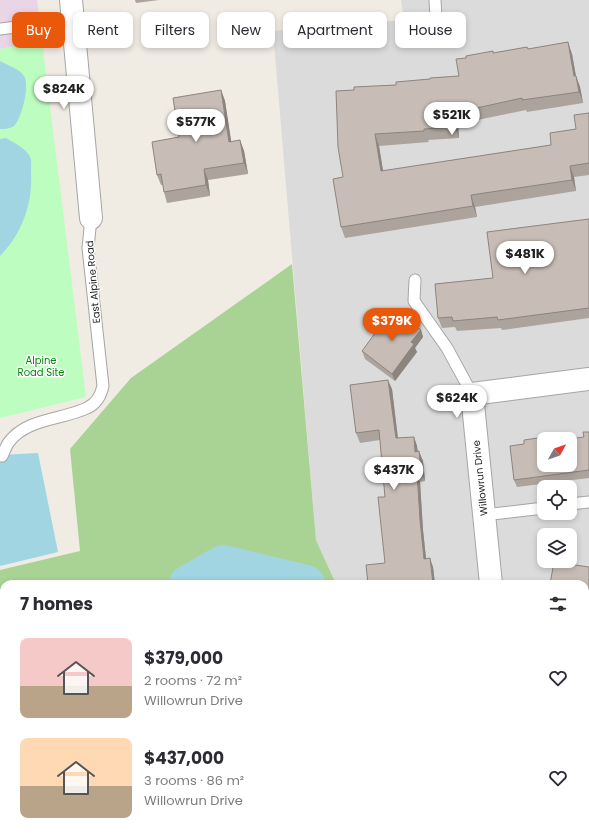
<!DOCTYPE html>
<meta charset="utf-8">
<style>
:root{--surface:#fff;--page:#f7f7f7;--text:#2b2b33;--muted:#7c7c81;--accent:#ea580c}
body{margin:0;font-family:Poppins,sans-serif;background:var(--page);color:var(--text);height:100vh;display:flex;flex-direction:column;font-size:15px;white-space:nowrap}
*{box-sizing:border-box;margin:0}
p{font-size:13px;color:var(--muted)}
.icon{flex:none;width:22px;height:22px;fill:none;stroke:currentColor;stroke-width:2;stroke-linecap:round;stroke-linejoin:round}
.map{position:relative;flex:1;overflow:hidden}
.details{position:absolute;left:0px;top:580px;width:589px;height:256px;display:flex;flex-direction:column;background:var(--surface);border-radius:12px 12px 0 0;box-shadow:0 2px 6px #0003}
.details>*{flex:none}
.banner{position:absolute;left:12px;top:12px;width:565px;height:36px;display:flex;gap:8px}
.needle{width:26px;rotate:50deg}
.buttons{position:absolute;left:537px;top:432px;display:grid;gap:8px}
.buttons a{display:grid;place-items:center;width:40px;height:40px;border-radius:8px;background:var(--surface);box-shadow:0 2px 6px #0003;font-size:20px}
.price{position:absolute;translate:-50% -34px;padding:0 9px;border-radius:14px;background:#fff;color:#222;font-size:13px;line-height:26px;filter:drop-shadow(0 1px 2px #0008)}
.price::after{content:'';position:absolute;left:50%;top:24px;width:12px;height:9px;margin-left:-6px;background:inherit;clip-path:polygon(0 0,100% 0,50% 100%)}
.price.selected{background:var(--accent);color:#fff}
ul{padding:0;list-style:none}
li{display:flex;align-items:center;gap:12px;height:100px;padding:0 20px}
li span{display:grid;place-items:center;flex:none;width:112px;height:80px;border-radius:8px;color:#555}
li>.icon{margin-inline-start:auto}
span .icon{width:48px;height:48px;fill:#fffc;stroke-width:1}
li b{font-size:17px}
h2{display:flex;justify-content:space-between;align-items:center;height:48px;padding:0 20px;font-size:17px}
.pill{padding:0 14px;border-radius:8px;background:var(--surface);box-shadow:0 2px 6px #0003;font-size:14px;line-height:36px}
.pill.selected{background:var(--accent);color:#fff}
.map>svg:first-child{display:block}
.residential{fill:#dcdbdb;fill-rule:evenodd}
.industrial{fill:#ead5e6}
.forest{fill:#a9d395}
.park{fill:#bdfec0}
.water{fill:#a0d5e1}
.lines{fill:none;stroke-linecap:round;stroke-linejoin:round}
.river{stroke:#a0d5e1;stroke-width:38}
.lane-casing{stroke:#a5a5a5;stroke-width:13}
.street-casing{stroke:#a5a5a5;stroke-width:24}
.lane{stroke:#fff;stroke-width:11}
.street{stroke:#fff;stroke-width:22}
.wall{fill:#aca39d}
.shaded-wall{fill:#8c847f}
.building{fill:#c8bdb6;stroke:#8c847f}
.labels{text-anchor:middle;dominant-baseline:central;stroke-width:3;stroke-linejoin:round;paint-order:stroke}
.street-label{font-size:10px;fill:#1e1e1e;stroke:#fff}
.park-label{font-size:10px;fill:#03860a;stroke:#fff}
</style>
<div class="map">
<svg width="589" height="836" viewBox="0 0 589 836">
<rect width="100%" height="100%" fill="#f0ebe3"/>
<g class="residential">
<path d="M401,0h188v810l-4,-2v-224h-249l-20,-44 -43,-509 131,-11zM544,439h26v26h-26zM544,487h26v26h-26zM544,535h26v26h-26z"/>
<path d="M360,832h18l17,4h-35z"/>
</g>
<g class="industrial">
<path d="M0,0h37l5,41 -42,8z"/>
<path d="M4,644v188h116l1,4h-121v-191z"/>
</g>
<g class="forest">
<path d="M292,264l24,276 20,44h-332v60l-4,1v-75l80,-19 -10,-102 61,-71z"/>
<path d="M585,808l4,2v26h-194l-17,-4h207z"/>
</g>
<path class="park" d="M42,41l44,356 -86,21v-369z"/>
<g class="water">
<path d="M0,61c7,4 20,8 24,15 6,10 -2,40 -9,49 -4,4 -10,4 -15,4z"/>
<path d="M6,138c8,5 20,10 24,19 2,3 1,11 1,15 2,31 -9,62 -31,84v-117z"/>
<path d="M38,453l20,99 -58,14v-111z"/>
</g>
<g class="lines">
<g class="river">
<path d="M188,584l35,-20 83,20"/>
<path d="M0,611l4,-1"/>
<path d="M585,821l4,1"/>
</g>
<g class="lane-casing">
<g id="lane">
<path d="M435,0l2,34"/>
<path d="M0,29l73,-9"/>
<path d="M415,280l-1,21 33,47 25,46"/>
<path d="M2,456c2,-4 4,-10 7,-14 18,-24 53,-22 78,-34 9,-4 14,-13 16,-22l-15,-138 3,-30"/>
<path d="M570,504l19,-2"/>
<path d="M484,515l60,-7"/>
</g>
</g>
<g class="street-casing">
<g id="street">
<path d="M71,0l20,218"/>
<path d="M491,584l-19,-190 117,-15"/>
<path d="M0,665l4,-1"/>
<path d="M585,683h4"/>
</g>
</g>
<use href="#lane" class="lane"/>
<use href="#street" class="street"/>
</g>
<g class="wall">
<path d="M135,0h24l-23,3z"/>
<path d="M527,47l1,2 44,5 4,22 4,11 3,16 -56,9 -1,-2 -68,14 1,14 -31,2 1,2 -50,4 4,25 168,-26 25,-16 13,-16v62l-15,2 2,14 -101,16 2,10 -132,21 -4,-11 2,-50 11,-87 42,-5 34,-6 29,-3 35,-23z"/>
<path d="M221,90l4,11 6,41 9,-2 4,11 4,23 -40,6 2,16 -43,7 -3,-11 -1,-7h-2l-4,-10 22,-38z"/>
<path d="M589,219v99l-87,12 -1,-2 -44,3 -2,-4 -13,1 -4,-10 55,-40z"/>
<path d="M421,330l2,7 -8,11 2,4 -22,29 -30,-22 -3,-8z"/>
<path d="M392,389l6,49 16,-1 3,9 1,5 5,10 2,20 -5,1 3,48 3,28 7,9 2,17h-67l17,-21v-66l-5,-57 -20,3 -4,-10z"/>
<path d="M589,432v46l-72,9 -3,-7 30,-15 40,-28z"/>
<path d="M589,567v40h-4v-23z"/>
<path d="M4,720v112h55l-20,4h-39v-115z"/>
<path d="M585,737h4v67l-4,-1z"/>
</g>
<g class="shaded-wall">
<path d="M568,42l4,12 6,34 -4,-12z"/>
<path d="M576,76l4,11 3,16 -4,-11z"/>
<path d="M221,90l4,11 8,52 -4,-11z"/>
<path d="M454,113l4,11 1,14 -4,-11z"/>
<path d="M375,134l4,12 6,37 -4,-12z"/>
<path d="M240,140l4,11 4,23 -4,-11z"/>
<path d="M570,166l4,11 2,14 -4,-11z"/>
<path d="M204,169l4,11 2,16 -4,-11z"/>
<path d="M471,195l4,12 2,10 -4,-11z"/>
<path d="M421,330l2,7 -8,11 2,4 -22,29 -3,-7 19,-32z"/>
<path d="M388,380l4,9 7,59 -3,-10z"/>
<path d="M414,437l3,9 1,15 -3,-9z"/>
<path d="M419,451l4,10 2,20 -4,-9z"/>
<path d="M417,472l3,10 3,48 4,38 -3,-9 -4,-39z"/>
<path d="M430,558l3,9 2,17h-2z"/>
<path d="M589,781v22l-3,-7z"/>
</g>
<g class="building">
<path d="M568,42l6,34h2l3,16 -57,8v-2l-68,15 1,14 -31,2v2l-49,3 6,37 170,-26 -1,-12 26,-4 -2,-14 15,-2v50l-19,3 2,14 -101,15 2,11 -132,21 -8,-48 10,-2 -5,-30 -2,-56 18,-1v-3l42,-2v-3l34,-3v-1l29,-2 -3,-17 10,-1v-2l27,-5v2l34,-6 1,2z"/>
<path d="M221,90l8,52 11,-2 4,23 -40,6 2,16 -42,7 -3,-18 -4,1 -5,-33 27,-5 -6,-39z"/>
<path d="M589,219v89l-91,12 -1,-3 -44,4 -1,-4 -14,1 -3,-34 58,-6 -6,-46z"/>
<path d="M393,309l28,21 -10,12 3,2 -22,30 -30,-23z"/>
<path d="M388,380l8,58 18,-1 1,15 4,-1 2,21h-4l3,48 4,39 6,-1 3,26h-65l-2,-19 19,-2 -7,-66h7l-6,-67 -23,3 -6,-48z"/>
<path d="M583,432h6v38l-75,10 -4,-34 14,-2v-4l21,-3v2h-1v26h26v-26h-2l16,-2z"/>
<path d="M554,562l35,5v33h-4v-16h-35z"/>
<path d="M4,720v109h-4v-108z"/>
<path d="M585,737h4v44l-3,15h-1z"/>
<path d="M414,832h23l13,4h-38z"/>
</g>
<g class="labels">
<g class="street-label">
<text transform="translate(93 282) rotate(-95)">East Alpine Road</text>
<text transform="translate(480 478) rotate(-96)">Willowrun Drive</text>
</g>
<g class="park-label">
<text x="41" y="360">Alpine<tspan x="41" dy="12">Road Site</tspan></text>
</g>
</g>
</svg>
<div class="buttons">
<a><svg class="needle" viewBox="-14 -14 28 28"><path d="M0-13l5 13h-10z" fill="#e53935"/><path d="M0 13l5-13h-10z" fill="#7c7c81"/></svg></a>
<a><svg class="icon" aria-label="locate" viewBox="0 0 24 24"><circle cx="12" cy="12" r="6"/><path d="M12 2v4M12 18v4M2 12h4M18 12h4"/></svg></a>
<a><svg class="icon" aria-label="layers" viewBox="0 0 24 24"><path d="M12 4l9 5-9 5-9-5zM3 14l9 5 9-5"/></svg></a>
</div>
<b class="price" style="left:64px;top:110px">$824K</b>
<b class="price" style="left:452px;top:136px">$521K</b>
<b class="price" style="left:196px;top:143px">$577K</b>
<b class="price" style="left:525px;top:275px">$481K</b>
<b class="price selected" style="left:392px;top:342px">$379K</b>
<b class="price" style="left:457px;top:419px">$624K</b>
<b class="price" style="left:394px;top:491px">$437K</b>
<div class="banner">
<a class="pill selected">Buy</a>
<a class="pill">Rent</a>
<a class="pill">Filters</a>
<a class="pill">New</a>
<a class="pill">Apartment</a>
<a class="pill">House</a>
</div>
<section class="details">
<h2>7 homes<svg class="icon" aria-label="filters" viewBox="0 0 24 24"><path d="M4 7h16M4 17h16"/><circle cx="9" cy="7" r="2"/><circle cx="15" cy="17" r="2"/></svg></h2>
<ul>
<li><span style="background:linear-gradient(#f6c9c9 60%,#b9a48a 0)"><svg class="icon" aria-label="home" viewBox="0 0 24 24"><path d="M3 11l9-7 9 7M6 9v11h12V9"/></svg></span><div><b>$379,000</b><p>2 rooms · 72 m²</p><p>Willowrun Drive</p></div><svg class="icon" aria-label="heart" viewBox="0 0 24 24"><path d="M12 20l-8-8c-3-5 5-10 8-4 3-6 11-1 8 4z"/></svg></li>
<li><span style="background:linear-gradient(#ffd9b3 60%,#b9a48a 0)"><svg class="icon" aria-label="home" viewBox="0 0 24 24"><path d="M3 11l9-7 9 7M6 9v11h12V9"/></svg></span><div><b>$437,000</b><p>3 rooms · 86 m²</p><p>Willowrun Drive</p></div><svg class="icon" aria-label="heart" viewBox="0 0 24 24"><path d="M12 20l-8-8c-3-5 5-10 8-4 3-6 11-1 8 4z"/></svg></li>
</ul>
</section>
</div>
